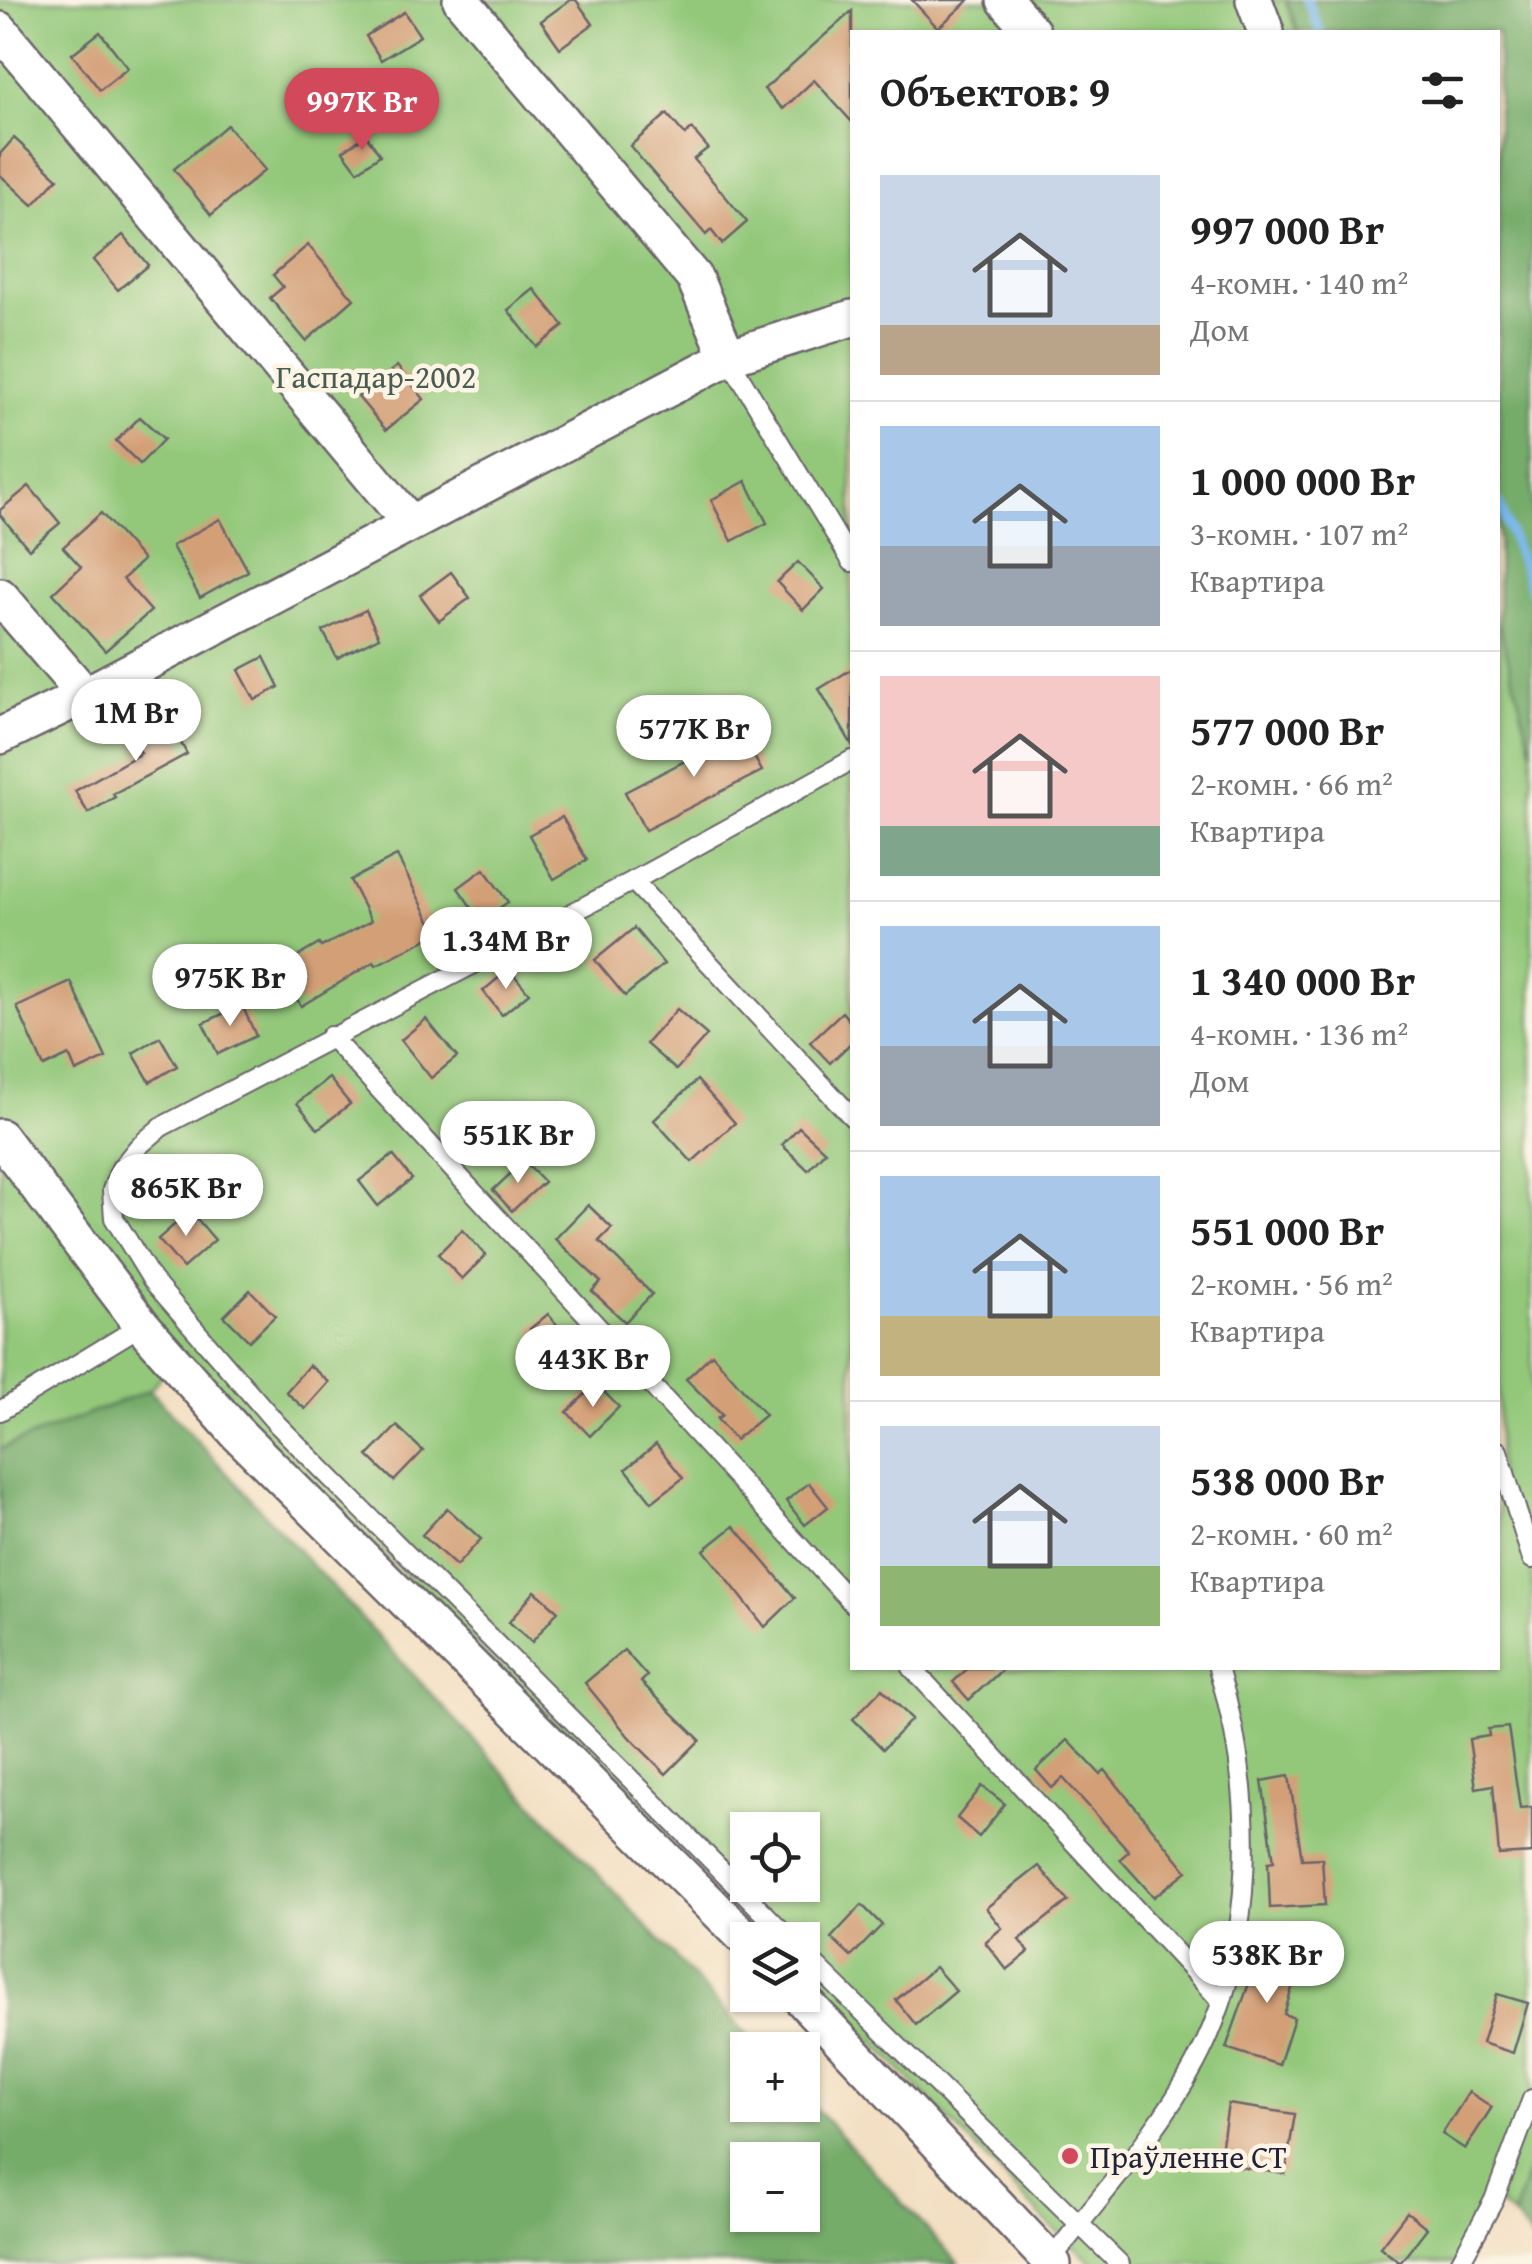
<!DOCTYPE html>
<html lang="ru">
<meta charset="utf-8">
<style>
:root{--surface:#fff;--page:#f2f2f2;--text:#222;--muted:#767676;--line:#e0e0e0;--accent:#d1495b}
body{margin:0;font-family:"Gentium Book Plus",serif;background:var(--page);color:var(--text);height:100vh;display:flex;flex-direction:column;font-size:38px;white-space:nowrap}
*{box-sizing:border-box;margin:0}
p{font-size:32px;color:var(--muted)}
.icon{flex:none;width:55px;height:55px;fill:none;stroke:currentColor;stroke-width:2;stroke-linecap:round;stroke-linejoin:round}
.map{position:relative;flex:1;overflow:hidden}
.side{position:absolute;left:850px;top:30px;width:650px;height:1640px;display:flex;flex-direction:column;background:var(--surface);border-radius:0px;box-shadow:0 2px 8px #0004}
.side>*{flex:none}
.controls{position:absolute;left:730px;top:1812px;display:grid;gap:20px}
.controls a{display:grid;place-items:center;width:90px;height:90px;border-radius:0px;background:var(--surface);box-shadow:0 2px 8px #0004;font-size:50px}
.price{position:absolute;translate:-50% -85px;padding:0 22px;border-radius:35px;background:#fff;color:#222;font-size:32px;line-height:65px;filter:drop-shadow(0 2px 5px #0008)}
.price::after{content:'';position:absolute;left:50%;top:60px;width:30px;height:22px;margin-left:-15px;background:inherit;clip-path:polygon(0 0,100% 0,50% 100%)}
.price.selected{background:var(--accent);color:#fff}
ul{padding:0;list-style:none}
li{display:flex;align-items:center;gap:30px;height:250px;padding:0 30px}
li+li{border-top:2px solid var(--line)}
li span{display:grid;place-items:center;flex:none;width:280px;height:200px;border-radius:0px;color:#555}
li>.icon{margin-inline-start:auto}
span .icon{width:120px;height:120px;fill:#fffc;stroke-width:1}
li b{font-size:42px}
h2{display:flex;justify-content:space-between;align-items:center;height:120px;padding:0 30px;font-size:42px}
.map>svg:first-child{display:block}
.green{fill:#93c87a;stroke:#5a755a;stroke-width:2.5;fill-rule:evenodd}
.forest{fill:#76ac6a;stroke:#4c6752;stroke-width:2.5;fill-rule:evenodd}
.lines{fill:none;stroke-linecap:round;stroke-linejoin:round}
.stream{stroke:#79b8ed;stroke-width:9}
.building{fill:#d39f77}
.lane-casing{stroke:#6b646a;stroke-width:22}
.street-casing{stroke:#6b646a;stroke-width:40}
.lane{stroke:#fff;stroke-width:18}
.street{stroke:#fff;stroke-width:35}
.poi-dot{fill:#d1495b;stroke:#fcf5e5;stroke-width:4}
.labels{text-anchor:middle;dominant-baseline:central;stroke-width:9;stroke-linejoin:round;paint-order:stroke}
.park-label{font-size:32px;fill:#4a5c51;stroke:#fcf5e5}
.poi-label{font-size:32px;fill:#22223b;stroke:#fcf5e5;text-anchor:start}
</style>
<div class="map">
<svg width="1532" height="2264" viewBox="0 0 1532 2264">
<rect width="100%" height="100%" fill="#fcf5e5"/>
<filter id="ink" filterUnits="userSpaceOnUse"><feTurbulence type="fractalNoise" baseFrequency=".01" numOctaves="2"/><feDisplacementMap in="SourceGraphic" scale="20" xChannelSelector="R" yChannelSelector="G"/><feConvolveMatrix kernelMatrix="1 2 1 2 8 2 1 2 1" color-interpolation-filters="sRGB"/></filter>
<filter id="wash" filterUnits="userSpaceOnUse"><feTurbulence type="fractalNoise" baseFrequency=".0048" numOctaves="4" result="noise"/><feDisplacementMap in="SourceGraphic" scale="40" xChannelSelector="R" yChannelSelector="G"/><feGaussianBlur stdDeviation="2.25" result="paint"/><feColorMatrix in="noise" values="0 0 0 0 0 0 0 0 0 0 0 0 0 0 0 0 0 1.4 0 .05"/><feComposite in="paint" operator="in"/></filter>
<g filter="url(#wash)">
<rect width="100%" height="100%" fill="#f3dfc2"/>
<path class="green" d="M0,0h1285l12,32h-445v1636h646v-1048l34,131v1411l-19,54 -19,-15 -35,63h-364l-40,-34 -252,-261 -1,-29h-28l-595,-588 -29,38 -150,59zM748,1830h54v55h-54z"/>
<g class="forest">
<path d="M1286,0h246v751l-34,-131v-588h-200z"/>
<path d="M150,1390l611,660h-13v55h54l1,-10 156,169h-959v-815zM748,2160h54v55h-54z"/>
<path d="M1532,2162v77l-19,-23z"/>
</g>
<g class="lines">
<g class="stream">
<path d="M1307,0l13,32"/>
<path d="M1498,501l34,90"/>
</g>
</g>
<g id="blocks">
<g class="building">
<path d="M570,0h6l17,24 -33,24 -19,-27z"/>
<path d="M912,0h57l-31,28z"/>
<path d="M852,11v111l-38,-42 -31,29 -19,-20z"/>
<path d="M404,12l16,24 -39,24 -15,-24z"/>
<path d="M100,32l28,36 -28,22 -28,-36z"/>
<path d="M667,114l18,21 7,-6 16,19 -14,11 53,63 -25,22 -11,-14 -5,5 -76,-89z"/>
<path d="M227,125l38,45 -54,45 -37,-46z"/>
<path d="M366,135l14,20 -22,16 -15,-20z"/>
<path d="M14,138l44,40 -25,27 -33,-30v-21z"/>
<path d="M123,235l25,30 -30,25 -25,-30z"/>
<path d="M308,245l46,54 -48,42 -36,-43 13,-11 -10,-12z"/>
<path d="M534,289l30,37 -27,21 -29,-37z"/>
<path d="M397,366l27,33 -38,31 -28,-33z"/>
<path d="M140,417l24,22 -24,25 -24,-23z"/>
<path d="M746,481l21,42 -35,18 -21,-41z"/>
<path d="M29,486l31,37 -31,26 -29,-34v-5z"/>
<path d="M101,513l42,47 -20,19 28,32 -46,40 -52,-58 28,-26 -18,-20z"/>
<path d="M220,519l28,52 -48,27 -28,-52z"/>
<path d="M798,562l26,27 -21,21 -26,-28z"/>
<path d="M451,572l19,26 -31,23 -19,-26z"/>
<path d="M366,610l13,27 -42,21 -14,-27z"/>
<path d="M264,657l15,30 -24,13 -16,-30z"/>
<path d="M852,669v76l-33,-56z"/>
<path d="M166,716l21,38 -74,40 2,3 -27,16 -13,-22 66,-38 -10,-18z"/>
<path d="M738,728l24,43 -117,59 -20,-38 75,-39 -2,-3z"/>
<path d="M562,817l25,43 -33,19 -25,-44z"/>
<path d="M397,856l40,78 -61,31 -2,-3 -73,44 -23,-38 41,-24 2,3 50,-26 -21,-41z"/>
<path d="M484,869l24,33 -27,19 -23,-33z"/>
<path d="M634,928l30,36 -39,32 -30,-36z"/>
<path d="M509,969l20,24 -27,22 -19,-24z"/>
<path d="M71,982l35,76 -30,14 -7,-17 -25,12 -27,-60z"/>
<path d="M242,1005l14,31 -38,18 -15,-31z"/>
<path d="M677,1009l30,26 -31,35 -30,-26z"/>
<path d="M842,1012l10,12v18l-22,21 -20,-21z"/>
<path d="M426,1019l31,38 -26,21 -30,-38z"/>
<path d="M160,1037l17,29 -27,16 -17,-29z"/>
<path d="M329,1078l21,26 -32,25 -21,-26z"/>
<path d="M697,1080l38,43 -43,39 -38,-42z"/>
<path d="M799,1127l26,24 -17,19 -26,-25z"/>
<path d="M393,1155l19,24 -34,27 -19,-25z"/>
<path d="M524,1161l20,21 -32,29 -19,-21z"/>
<path d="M588,1205l24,23 -13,13 53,53 -27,28 -33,-31 9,-9 -46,-43z"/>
<path d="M190,1211l25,29 -32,28 -25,-29z"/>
<path d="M462,1230l24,25 -24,24 -24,-25z"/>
<path d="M250,1290l25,26 -26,25 -25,-25z"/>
<path d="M548,1314l15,18 -19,15 -14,-18z"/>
<path d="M712,1354l53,61 -30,25 -18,-21 5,-4 -36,-36z"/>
<path d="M309,1365l20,17 -24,27 -19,-17z"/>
<path d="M596,1384l23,23 -29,29 -23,-24z"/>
<path d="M397,1426l26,25 -29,30 -26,-25z"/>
<path d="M656,1444l27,34 -31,24 -26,-33z"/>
<path d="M809,1483l19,24 -23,18 -19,-24z"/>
<path d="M447,1508l34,31 -25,27 -34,-31z"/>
<path d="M734,1526l61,72 -30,29 -61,-77z"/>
<path d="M535,1591l23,20 -26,31 -23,-20z"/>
<path d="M624,1650l23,26 -6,6 59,58 -34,34 -37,-37 -44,-54z"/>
<path d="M968,1668h36l-35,32 -16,-18z"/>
<path d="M882,1689l30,30 -29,30 -30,-30z"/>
<path d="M1508,1727l12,81 12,-1v46l-33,2 -6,-70 -17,3 -7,-49 20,-3 -1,-7z"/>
<path d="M1068,1740l32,34 5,-4 82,101 -33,26 -34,-38 9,-8 -66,-73 -11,10 -16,-18z"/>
<path d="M1289,1776l13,83 20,-1 3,47 -55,3 -2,-46 6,-1 -12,-80z"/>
<path d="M982,1786l23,18 -26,33 -22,-19z"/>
<path d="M1039,1866l29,35 -49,39 10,12 -22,18 -22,-28 17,-14 -16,-20z"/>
<path d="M862,1905l20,20 -31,32 -20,-19z"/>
<path d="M1264,1941l39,12 -19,61 10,4 -15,47 -53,-17z"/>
<path d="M935,1967l21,24 -40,34 -20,-25z"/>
<path d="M1497,1994l31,9 -15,50 -31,-10z"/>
<path d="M1469,2092l23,15 -27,42 -23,-15z"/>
<path d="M1228,2104l67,10 -10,60 -66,-10z"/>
<path d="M1407,2212l20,16 -27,35 -20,-16z"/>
</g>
</g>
</g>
<g filter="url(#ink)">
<use href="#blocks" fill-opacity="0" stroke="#6b646a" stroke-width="2.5"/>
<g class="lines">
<g class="lane-casing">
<g id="lane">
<path d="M728,357l124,205"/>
<path d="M633,881l219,236"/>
<path d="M330,1036l522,567"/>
<path d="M0,1411l142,-86"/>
<path d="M1498,1451l34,108"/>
<path d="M912,1668l308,332"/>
<path d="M791,1940l-515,-517 -124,-143 -38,-62 -2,-28 9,-22 18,-22 22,-19 472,-246 219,-121"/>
<path d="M802,1952l318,312"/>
<path d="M1050,2261c49,-64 107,-126 145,-197 63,-118 61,-272 23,-396"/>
<path d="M1459,2264l35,-64 38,-101"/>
</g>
</g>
<g class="street-casing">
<g id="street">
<path d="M461,0l234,279 33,78"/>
<path d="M1005,0l27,32"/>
<path d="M1254,0l12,32"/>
<path d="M0,30l409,492"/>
<path d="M0,596l85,99"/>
<path d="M0,736l85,-41 643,-338 124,-39"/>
<path d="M0,1137l142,188 95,108 511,508"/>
<path d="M798,1995l255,269"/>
</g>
</g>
<use href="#lane" class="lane"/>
<use href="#street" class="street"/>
</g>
</g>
<circle class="poi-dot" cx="1070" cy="2156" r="10"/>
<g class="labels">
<g class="park-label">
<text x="376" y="376">Гаспадар-2002</text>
</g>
<g class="poi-label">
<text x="1090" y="2156">Праўленне СТ</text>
</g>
</g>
</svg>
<div class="controls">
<a><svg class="icon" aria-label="locate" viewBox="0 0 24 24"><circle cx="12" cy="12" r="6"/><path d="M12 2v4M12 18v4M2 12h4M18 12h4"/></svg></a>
<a><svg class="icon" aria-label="layers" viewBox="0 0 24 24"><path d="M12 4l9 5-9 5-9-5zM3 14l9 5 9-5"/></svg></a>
<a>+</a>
<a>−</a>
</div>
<b class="price selected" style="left:362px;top:153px">997K Br</b>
<b class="price" style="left:136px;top:764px">1M Br</b>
<b class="price" style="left:694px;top:780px">577K Br</b>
<b class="price" style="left:506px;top:992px">1.34M Br</b>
<b class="price" style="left:230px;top:1029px">975K Br</b>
<b class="price" style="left:518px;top:1186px">551K Br</b>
<b class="price" style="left:186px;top:1239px">865K Br</b>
<b class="price" style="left:593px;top:1410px">443K Br</b>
<b class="price" style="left:1267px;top:2006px">538K Br</b>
<section class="side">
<h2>Объектов: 9<svg class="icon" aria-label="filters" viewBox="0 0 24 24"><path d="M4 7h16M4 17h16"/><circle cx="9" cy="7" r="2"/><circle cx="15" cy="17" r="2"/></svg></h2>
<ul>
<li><span style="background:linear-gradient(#c9d6e8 75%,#b9a48a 0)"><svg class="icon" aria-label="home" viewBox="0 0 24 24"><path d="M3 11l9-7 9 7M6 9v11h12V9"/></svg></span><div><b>997 000 Br</b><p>4-комн. · 140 m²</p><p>Дом</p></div></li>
<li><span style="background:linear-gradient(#a9c7e8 60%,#9aa5b1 0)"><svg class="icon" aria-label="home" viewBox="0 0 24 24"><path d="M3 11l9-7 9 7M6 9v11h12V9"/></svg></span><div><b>1 000 000 Br</b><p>3-комн. · 107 m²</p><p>Квартира</p></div></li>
<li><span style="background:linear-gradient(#f6c9c9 75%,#7fa58c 0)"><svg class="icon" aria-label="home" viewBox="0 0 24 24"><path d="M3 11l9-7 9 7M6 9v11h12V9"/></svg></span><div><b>577 000 Br</b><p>2-комн. · 66 m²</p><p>Квартира</p></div></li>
<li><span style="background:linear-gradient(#a9c7e8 60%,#9aa5b1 0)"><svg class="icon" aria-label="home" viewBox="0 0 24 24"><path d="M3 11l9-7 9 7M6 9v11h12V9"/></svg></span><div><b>1 340 000 Br</b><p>4-комн. · 136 m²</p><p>Дом</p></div></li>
<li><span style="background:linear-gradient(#a9c7e8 70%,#c2b280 0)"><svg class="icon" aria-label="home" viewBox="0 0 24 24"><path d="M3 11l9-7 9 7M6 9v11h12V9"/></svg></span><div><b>551 000 Br</b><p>2-комн. · 56 m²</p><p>Квартира</p></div></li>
<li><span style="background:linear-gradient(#c9d6e8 70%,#8fb573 0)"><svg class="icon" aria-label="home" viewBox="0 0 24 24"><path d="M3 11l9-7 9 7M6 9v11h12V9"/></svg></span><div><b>538 000 Br</b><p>2-комн. · 60 m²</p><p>Квартира</p></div></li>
</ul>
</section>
</div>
